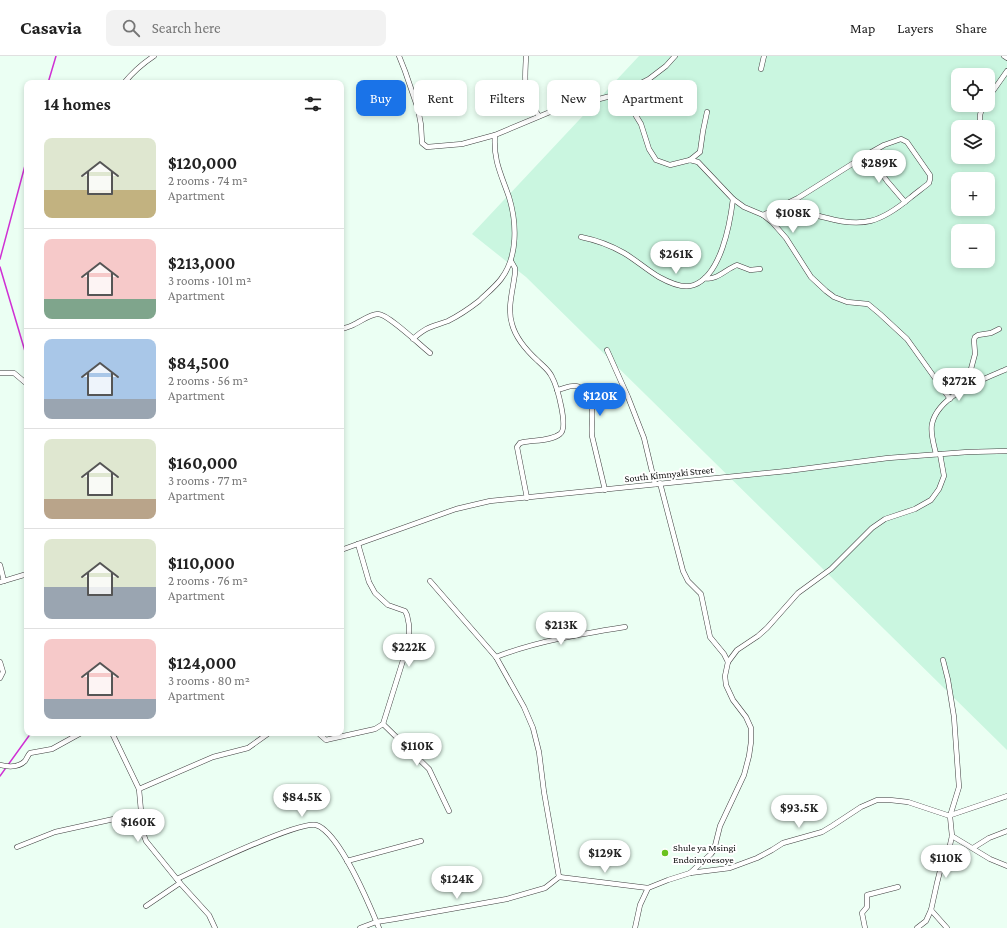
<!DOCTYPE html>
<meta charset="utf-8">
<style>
:root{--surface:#fff;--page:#f2f2f2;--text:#222;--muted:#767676;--line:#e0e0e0;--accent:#1a73e8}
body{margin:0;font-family:"Crimson Pro",serif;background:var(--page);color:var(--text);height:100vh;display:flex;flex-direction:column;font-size:15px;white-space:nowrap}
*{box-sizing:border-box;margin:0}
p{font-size:13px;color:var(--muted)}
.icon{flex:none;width:22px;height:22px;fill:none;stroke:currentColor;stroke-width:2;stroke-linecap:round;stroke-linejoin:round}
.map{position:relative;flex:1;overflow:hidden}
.details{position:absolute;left:24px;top:24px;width:320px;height:656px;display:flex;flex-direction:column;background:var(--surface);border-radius:8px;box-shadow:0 2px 6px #0003}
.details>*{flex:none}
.hud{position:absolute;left:356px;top:24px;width:380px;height:36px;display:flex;gap:8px}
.controls{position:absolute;left:951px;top:12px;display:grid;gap:8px}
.controls a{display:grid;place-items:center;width:44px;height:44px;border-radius:8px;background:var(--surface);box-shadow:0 2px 6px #0003;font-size:20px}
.price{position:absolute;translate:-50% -34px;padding:0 9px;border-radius:14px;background:#fff;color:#222;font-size:13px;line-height:26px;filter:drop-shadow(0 1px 2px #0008)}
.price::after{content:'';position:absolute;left:50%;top:24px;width:12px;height:9px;margin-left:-6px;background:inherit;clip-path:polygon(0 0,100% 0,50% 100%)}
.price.selected{background:var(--accent);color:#fff}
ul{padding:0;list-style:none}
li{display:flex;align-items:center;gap:12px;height:100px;padding:0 20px}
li+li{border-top:1px solid var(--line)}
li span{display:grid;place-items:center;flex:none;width:112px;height:80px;border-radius:8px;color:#555}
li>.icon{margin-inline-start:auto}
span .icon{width:48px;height:48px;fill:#fffc;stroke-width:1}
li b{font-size:17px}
h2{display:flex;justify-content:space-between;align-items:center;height:48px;padding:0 20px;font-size:17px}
.pill{padding:0 14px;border-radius:8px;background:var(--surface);box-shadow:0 2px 6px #0003;font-size:14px;line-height:36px}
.pill.selected{background:var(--accent);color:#fff}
header{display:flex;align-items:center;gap:24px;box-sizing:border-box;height:56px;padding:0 20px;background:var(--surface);border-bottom:1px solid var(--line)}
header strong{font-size:19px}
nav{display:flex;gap:22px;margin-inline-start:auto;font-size:14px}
.search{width:280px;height:36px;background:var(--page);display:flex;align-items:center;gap:10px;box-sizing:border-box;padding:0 14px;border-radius:8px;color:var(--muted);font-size:15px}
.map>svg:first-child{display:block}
.farmland{fill:#caf6e0;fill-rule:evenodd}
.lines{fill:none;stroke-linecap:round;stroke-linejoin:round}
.stream{stroke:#cf31d4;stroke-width:1.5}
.minor-casing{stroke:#3f3f3f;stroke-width:5.5}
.minor{stroke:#fff;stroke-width:4.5}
.poi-dot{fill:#6cc21e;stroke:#fff;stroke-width:1.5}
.labels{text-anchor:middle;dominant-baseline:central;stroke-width:4;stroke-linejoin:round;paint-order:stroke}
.street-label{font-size:10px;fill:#0c0c0c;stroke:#fff}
.poi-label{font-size:10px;fill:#0c0c0c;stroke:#fff;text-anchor:start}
</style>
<header>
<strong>Casavia</strong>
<div class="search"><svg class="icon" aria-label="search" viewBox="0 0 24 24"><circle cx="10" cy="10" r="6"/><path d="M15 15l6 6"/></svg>Search here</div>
<nav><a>Map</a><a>Layers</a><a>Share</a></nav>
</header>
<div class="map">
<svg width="1007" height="872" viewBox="0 0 1007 872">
<rect width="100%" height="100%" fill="#ebfff3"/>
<path class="farmland" d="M639,0h368v694l-481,-473 -54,-43zM958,19h30v30h-30zM958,71h30v30h-30zM958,123h30v30h-30zM958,175h30v30h-30z"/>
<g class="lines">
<g class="stream">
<path d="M48,27l8,-27"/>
<path d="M0,203l27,-101"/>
<path d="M0,211l27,91"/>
<path d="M0,720l31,-43"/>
</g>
<g class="minor-casing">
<g id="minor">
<path d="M399,0l6,15 13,38 3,16 1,18 5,4 35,-3 33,-9 55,-23 72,-19 27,-14 17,-13 9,-10"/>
<path d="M526,0c-1,27 -4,37 13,60"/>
<path d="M1004,0l3,2"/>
<path d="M761,13l3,-13"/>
<path d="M124,27c9,-11 18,-19 30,-27"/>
<path d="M622,37l19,31 8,25 7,11 14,5 20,-5 8,2 35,37 11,8 19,8 9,7 14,16 25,39 15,14 8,6 13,5 21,2 12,10 27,25 43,60"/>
<path d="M988,42l19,-27"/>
<path d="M980,67v-8l3,-10"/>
<path d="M868,98l19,27 18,21"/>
<path d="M690,104l10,-8 3,-21 4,-19"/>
<path d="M763,159l35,-17 70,-44 16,-9 17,-6 6,3 23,33v4l-1,4c-6,5 -13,10 -19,15 -29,24 -47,30 -83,20 -14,-3 -25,-7 -35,-17"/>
<path d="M581,181c15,3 29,8 43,16 12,7 23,17 35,24 9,5 25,12 35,8 27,-10 36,-61 39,-86"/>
<path d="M511,205l4,7v5c-2,17 -8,35 -3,51 4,15 15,27 26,37 5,5 11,9 14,16 5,9 17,51 8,57 -9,7 -25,6 -36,8l-4,1 -3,4 10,51"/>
<path d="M705,222c11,3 21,-9 32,-13l13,5 10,-1"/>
<path d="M341,273c4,-1 8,-2 12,-4 7,-3 17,-11 25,-11 10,0 43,32 52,39"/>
<path d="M413,283c14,-13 19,-12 35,-18 10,-5 22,-13 31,-20 7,-7 16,-14 22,-22 17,-22 16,-56 8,-82 -8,-23 -16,-37 -14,-62"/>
<path d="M607,294l21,47 16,41 11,46"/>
<path d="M0,317h14l13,11"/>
<path d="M971,328v-15l4,-15 -1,-14 1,-3 3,-2 13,-2 8,-4"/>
<path d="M557,334c6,-1 13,-5 19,-4 8,0 15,17 16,24 1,9 -1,17 0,26l13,54"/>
<path d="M936,398c-2,-9 -6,-21 -4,-30 6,-29 52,-45 75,-55"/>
<path d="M660,427l23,88 5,10 13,13 9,43 14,17 4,8 -3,14 1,9 7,15 13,17 5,11v14l-2,14 -5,19 -24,51 -6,24 -3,4 -21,19"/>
<path d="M341,494l115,-41 34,-8 297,-30 101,-13 80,-6 39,-1"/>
<path d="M0,509l4,16"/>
<path d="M430,525l66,76 28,50 9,21 6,24 5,40 15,85"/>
<path d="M0,526l27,-8"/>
<path d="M496,601c41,-16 85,-23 129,-30"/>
<path d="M0,606l3,10 -3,6"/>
<path d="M728,606l9,-12 21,-14 9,-8 31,-35 33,-24 41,-41 13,-9 30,-10 16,-9 8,-11 5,-13 -4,-22"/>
<path d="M383,668l46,45 20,42"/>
<path d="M112,677l27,56 4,44 3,8 34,42 29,32 6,13"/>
<path d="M318,677l8,7 4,-1 45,-10 8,-5 22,-70 4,-18v-11l-2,-10 -2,-4 -17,-6 -13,-12 -6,-11 -11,-38"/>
<path d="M0,709c8,2 18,3 25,-4 2,-3 3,-6 5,-8l22,-4 29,-16"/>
<path d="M139,733l74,-32 35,-9 21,-15"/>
<path d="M951,759l56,-19"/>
<path d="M952,780l38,23 17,7"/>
<path d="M17,791l38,-15 86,-19"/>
<path d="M973,792l16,-10 18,-7"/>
<path d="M347,805l74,-20"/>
<path d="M177,823c21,-10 122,-58 139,-54 23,7 54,81 63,103"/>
<path d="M146,850l34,-23"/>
<path d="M931,854l16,18"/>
<path d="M360,872l16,-6 19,-3 112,-20 38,-11 14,-11 89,11 20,-8 22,-7 40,-5 27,-10 15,-8 11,-7 39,-11 10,-6 29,-19 16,-7h13l18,2 42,14"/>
<path d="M635,872l5,-23 8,-17"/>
<path d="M865,872l-3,-15 5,-6v-12l31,-8"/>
<path d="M917,872l9,-7 5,-11 6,-27 6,-24 7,-14 2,-9 -2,-20 9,-29 -5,-70 -6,-37 -5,-20"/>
</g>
</g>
<use href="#minor" class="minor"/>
</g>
<circle class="poi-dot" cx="665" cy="797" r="4"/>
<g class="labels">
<g class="street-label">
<text transform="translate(669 418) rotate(-6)">South Kimnyaki Street</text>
</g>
<g class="poi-label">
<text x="673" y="791">Shule ya Msingi<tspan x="673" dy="12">Endoinyoesoye</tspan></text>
</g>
</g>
</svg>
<div class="controls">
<a><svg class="icon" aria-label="locate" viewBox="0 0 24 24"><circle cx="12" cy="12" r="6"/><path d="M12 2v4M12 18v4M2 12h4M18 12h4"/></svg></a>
<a><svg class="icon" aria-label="layers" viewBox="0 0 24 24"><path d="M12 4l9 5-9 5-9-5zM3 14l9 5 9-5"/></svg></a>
<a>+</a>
<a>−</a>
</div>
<b class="price" style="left:879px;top:128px">$289K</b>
<b class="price" style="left:793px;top:178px">$108K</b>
<b class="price" style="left:676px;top:219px">$261K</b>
<b class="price" style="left:959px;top:346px">$272K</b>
<b class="price selected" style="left:600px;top:361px">$120K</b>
<b class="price" style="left:561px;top:590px">$213K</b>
<b class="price" style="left:409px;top:612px">$222K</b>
<b class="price" style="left:417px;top:711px">$110K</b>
<b class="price" style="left:302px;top:762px">$84.5K</b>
<b class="price" style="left:799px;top:773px">$93.5K</b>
<b class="price" style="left:138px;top:787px">$160K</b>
<b class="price" style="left:605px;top:818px">$129K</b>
<b class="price" style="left:946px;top:823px">$110K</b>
<b class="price" style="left:457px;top:844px">$124K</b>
<div class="hud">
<a class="pill selected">Buy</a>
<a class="pill">Rent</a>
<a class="pill">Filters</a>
<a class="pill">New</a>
<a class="pill">Apartment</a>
</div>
<section class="details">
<h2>14 homes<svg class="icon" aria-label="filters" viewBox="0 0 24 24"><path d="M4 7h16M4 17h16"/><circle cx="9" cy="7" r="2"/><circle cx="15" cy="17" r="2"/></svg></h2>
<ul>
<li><span style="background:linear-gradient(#dfe7d0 65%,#c2b280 0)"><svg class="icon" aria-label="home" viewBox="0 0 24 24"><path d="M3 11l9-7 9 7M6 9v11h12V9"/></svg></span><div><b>$120,000</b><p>2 rooms · 74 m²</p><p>Apartment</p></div></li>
<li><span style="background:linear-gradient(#f6c9c9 75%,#7fa58c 0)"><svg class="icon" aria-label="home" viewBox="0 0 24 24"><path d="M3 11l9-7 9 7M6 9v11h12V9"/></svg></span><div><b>$213,000</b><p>3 rooms · 101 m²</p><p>Apartment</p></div></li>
<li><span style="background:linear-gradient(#a9c7e8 75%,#9aa5b1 0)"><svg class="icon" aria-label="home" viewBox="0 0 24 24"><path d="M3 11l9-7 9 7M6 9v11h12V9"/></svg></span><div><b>$84,500</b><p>2 rooms · 56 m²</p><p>Apartment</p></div></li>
<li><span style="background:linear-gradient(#dfe7d0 75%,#b9a48a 0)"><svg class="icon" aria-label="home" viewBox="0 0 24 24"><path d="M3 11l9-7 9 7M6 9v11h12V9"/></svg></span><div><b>$160,000</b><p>3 rooms · 77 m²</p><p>Apartment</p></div></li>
<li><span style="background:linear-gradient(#dfe7d0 60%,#9aa5b1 0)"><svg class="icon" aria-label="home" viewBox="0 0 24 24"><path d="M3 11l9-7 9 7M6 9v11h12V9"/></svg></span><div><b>$110,000</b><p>2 rooms · 76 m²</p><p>Apartment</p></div></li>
<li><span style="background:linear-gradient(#f6c9c9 75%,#9aa5b1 0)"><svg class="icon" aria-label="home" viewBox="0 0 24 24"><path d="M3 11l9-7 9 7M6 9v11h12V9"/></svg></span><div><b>$124,000</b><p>3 rooms · 80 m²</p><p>Apartment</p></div></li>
</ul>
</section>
</div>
